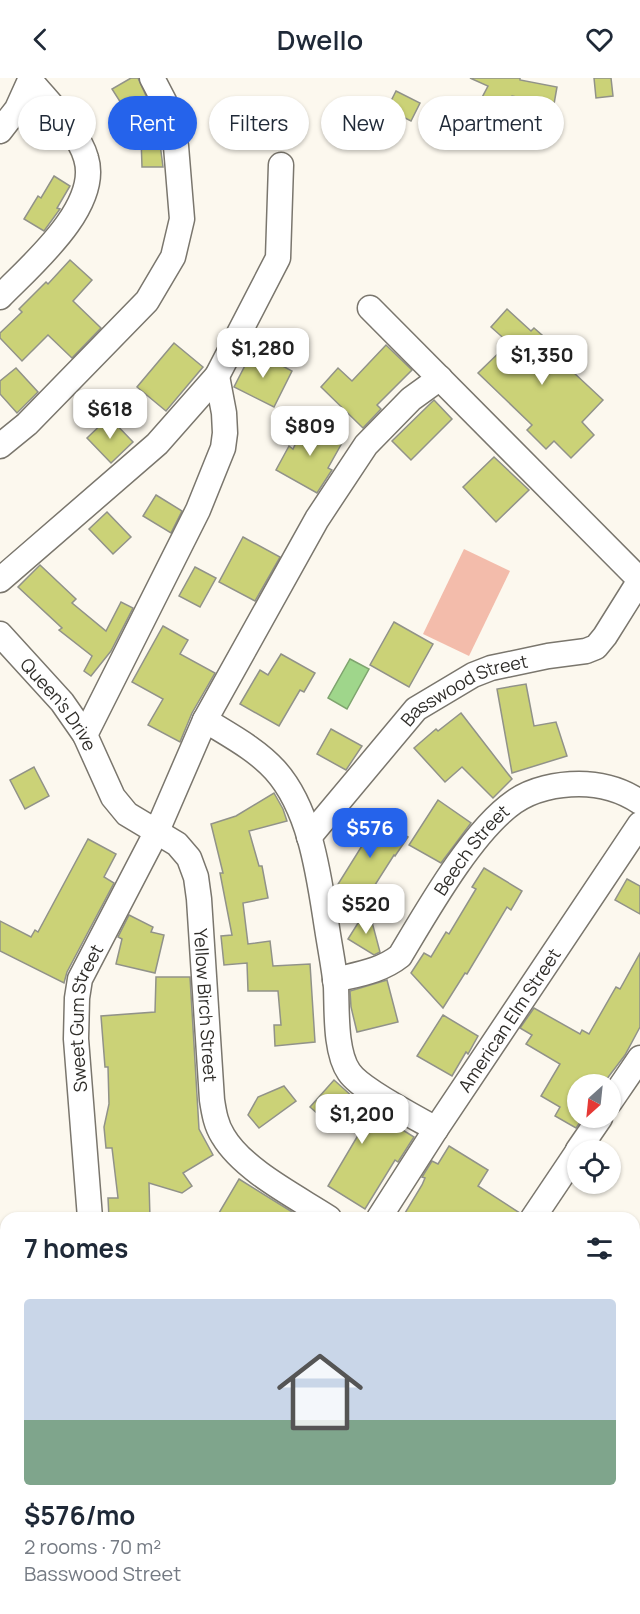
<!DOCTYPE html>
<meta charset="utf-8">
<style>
:root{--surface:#fff;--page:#f6f6f7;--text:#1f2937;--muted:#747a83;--line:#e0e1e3;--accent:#2563eb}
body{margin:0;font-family:Manrope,sans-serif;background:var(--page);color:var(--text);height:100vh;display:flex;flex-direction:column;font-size:22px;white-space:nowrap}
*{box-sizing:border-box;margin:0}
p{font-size:20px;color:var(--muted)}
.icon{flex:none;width:33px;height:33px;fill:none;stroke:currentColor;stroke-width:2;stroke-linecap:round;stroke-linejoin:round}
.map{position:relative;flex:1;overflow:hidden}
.panel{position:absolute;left:0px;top:1134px;width:640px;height:402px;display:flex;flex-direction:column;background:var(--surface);border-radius:18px 18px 0 0;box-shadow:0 2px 4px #0004}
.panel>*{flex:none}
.banner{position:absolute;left:18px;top:18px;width:604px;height:54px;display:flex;gap:12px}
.needle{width:39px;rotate:207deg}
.controls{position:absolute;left:567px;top:996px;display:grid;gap:12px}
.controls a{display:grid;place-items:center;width:54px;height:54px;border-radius:50%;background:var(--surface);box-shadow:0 2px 4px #0004;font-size:30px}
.price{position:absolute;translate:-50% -51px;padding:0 14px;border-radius:12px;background:#fff;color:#222;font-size:20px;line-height:39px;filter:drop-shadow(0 2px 3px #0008)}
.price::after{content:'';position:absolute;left:50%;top:36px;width:18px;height:14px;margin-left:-9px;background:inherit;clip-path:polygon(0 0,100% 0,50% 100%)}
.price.on{background:var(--accent);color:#fff}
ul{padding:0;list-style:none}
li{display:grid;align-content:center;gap:12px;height:318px;padding:0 24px}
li+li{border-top:2px solid var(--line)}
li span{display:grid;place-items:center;height:186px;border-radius:6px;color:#555}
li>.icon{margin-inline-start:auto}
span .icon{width:108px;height:108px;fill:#fffc;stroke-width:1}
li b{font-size:26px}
h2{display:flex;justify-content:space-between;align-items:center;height:72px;padding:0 24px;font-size:26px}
.pill{padding:0 21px;border-radius:27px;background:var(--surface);box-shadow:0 2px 4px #0004;font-size:21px;line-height:54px}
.pill.on{background:var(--accent);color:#fff}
header{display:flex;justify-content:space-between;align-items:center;height:78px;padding:0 24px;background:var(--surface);font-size:27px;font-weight:600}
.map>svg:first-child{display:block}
.green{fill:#f3bcab}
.forest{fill:#fbb19a}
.water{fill:#9fd68b;stroke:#7ea46e;stroke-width:1.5}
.building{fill:#cbd277;stroke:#919289;stroke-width:1.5}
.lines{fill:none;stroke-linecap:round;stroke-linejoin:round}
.minor-casing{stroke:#7a766d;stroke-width:27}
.minor{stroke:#fff;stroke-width:24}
.labels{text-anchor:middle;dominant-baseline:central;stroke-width:5;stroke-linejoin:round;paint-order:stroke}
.street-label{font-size:18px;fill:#302e2a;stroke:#fff}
</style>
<header><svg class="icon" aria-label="back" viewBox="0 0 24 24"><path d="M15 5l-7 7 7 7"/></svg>Dwello<svg class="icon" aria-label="heart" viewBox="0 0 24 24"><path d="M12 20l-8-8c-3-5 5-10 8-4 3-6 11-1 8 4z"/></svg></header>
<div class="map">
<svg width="640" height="1536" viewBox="0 0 640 1536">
<rect width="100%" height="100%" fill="#fcf8ee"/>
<g class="green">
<path d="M464,471l46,22 -41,85 -46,-22z"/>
<path d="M635,1307l5,3v226h-184l2,-6h176z"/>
</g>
<path class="forest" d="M0,1257l6,18v255h89l2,6h-81l-16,-9z"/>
<path class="water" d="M350,581l19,10 -22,40 -19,-11z"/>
<g class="building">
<path d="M131,0h7l9,20 -21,13 -14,-22z"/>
<path d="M470,0h50v2l37,7 -3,17 -42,-8 -11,22 -24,-11 11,-21z"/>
<path d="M594,0h17l2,18 -17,2z"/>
<path d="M396,13l24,12 -9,18 -24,-12z"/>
<path d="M159,58l4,31h-21l-1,-30z"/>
<path d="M54,98l16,10 -13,22 3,1 -16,22 -20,-12 14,-23 3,2z"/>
<path d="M70,182l22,20 -19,21 28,27 -29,30 -24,-23 -26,26 -22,-23v-5l22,-21 -3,-3 27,-27 2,2z"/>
<path d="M507,231l24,22 3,-3 31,27 2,-3 13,11 -7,9 30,28 -21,22 12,13 -23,23 -17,-17 -8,8 -19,-19 5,-5 -54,-52 31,-30 -18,-16z"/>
<path d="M174,265l29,24 -37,44 -29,-24z"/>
<path d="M386,267l26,25 -35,35 4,4 -18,19 -42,-41 17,-19 14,13z"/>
<path d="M253,272l39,21 -18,36 -40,-20z"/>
<path d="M16,290l22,24 -21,21 -17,-19v-13z"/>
<path d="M434,322l18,19 -41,41 -19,-19z"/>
<path d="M109,339l24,25 -22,21 -24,-25z"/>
<path d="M308,339l34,26 -14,25 4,2 -15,23 -41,-23 13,-24 4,3z"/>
<path d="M494,379l35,33 -33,32 -33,-35z"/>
<path d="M156,417l26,16 -11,22 -28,-17z"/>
<path d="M107,434l24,25 -18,17 -24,-25z"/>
<path d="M243,459l37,20 -25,44 -36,-19z"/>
<path d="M40,487l36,34 -4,4 34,28 15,-29 12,6 -22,43 -20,25 -7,-5 8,-15 -33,-26 3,-2 -44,-41z"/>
<path d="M195,489l21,11 -16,29 -21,-11z"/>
<path d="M394,544l39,22 -24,43 -39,-22z"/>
<path d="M163,548l25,14 -8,14 35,19 -23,40 -12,29 -32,-17 15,-26 -31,-17z"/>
<path d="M281,576l34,19 -11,19 -4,-2 -21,36 -39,-22 20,-34 8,5z"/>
<path d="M526,606l8,42 22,-4 11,34 -55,17 -15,-84z"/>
<path d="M461,635l51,66 -19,19 -31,-31 -17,15 -31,-34 22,-19 2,2z"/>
<path d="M331,651l31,17 -16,24 -29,-16z"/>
<path d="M34,689l15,29 -24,13 -15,-29z"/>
<path d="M274,715l9,16 4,12 -38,10 10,35h3l6,32 -25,5 5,41 22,-3 3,25 37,-2 5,78 -40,4 -1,-21h7l-3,-34h-30l-1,-28 -23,2 -3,-29 11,-1 -12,-62h3l-12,-49 25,-8z"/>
<path d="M438,722l33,23 -30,40 -32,-18z"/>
<path d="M370,735l38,24 -13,19 -1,-1 -33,52 -26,-18 30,-48 -10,-5z"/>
<path d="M88,761l28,15 -12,23 10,6 -47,89 -3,11 -64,-32v-30l31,16 4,-7 3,2z"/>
<path d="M484,790l38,23 -11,19 -4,-3 -40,67 -2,-1 -22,35 -32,-35 13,-20 7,4 15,-25 3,2 27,-45 -4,-2z"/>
<path d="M627,801l13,7v28l-25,-14z"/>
<path d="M368,829l12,45 -6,3 -26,-16z"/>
<path d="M129,837l24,12 -2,5 13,3 -9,38 -39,-9 6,-25 -4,-2z"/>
<path d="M640,875v74l-15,28 -22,29h-25v34h5l-7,10 -21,-12 5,-9 -19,-11 19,-32 -34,-20 6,-9 -12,-7 14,-20 46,26 2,-4 7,4 27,-47 4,2z"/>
<path d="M156,899h34l9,152 14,26 -30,18 9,13 -10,7 -33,-10 1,35h-41l-1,-20h10l-6,-50h-6l-2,-21 5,-23 -1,-37h-3l-4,-51 54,-4z"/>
<path d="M387,902l11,42 -41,10 -6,-25 -1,-16z"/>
<path d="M443,937l35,21 -10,18 -2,-2 -14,24 -35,-20z"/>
<path d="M334,1002l20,18 21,13 -1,1 40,25 -16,25 -3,-2 -30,49 -37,-23 32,-54 -26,-16 -6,7 -18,-16z"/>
<path d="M284,1008l12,15 -37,27 -11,-13 10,-18z"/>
<path d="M449,1068l39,24 -10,16 42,27 -1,5h-117l20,-33 3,-7 -3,-1 10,-16 6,3z"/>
<path d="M239,1101l63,39h-86z"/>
</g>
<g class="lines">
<g class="minor-casing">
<g id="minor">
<path d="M0,53l17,-22 14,-31"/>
<path d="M0,219c30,-31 101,-90 86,-139 -7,-26 -39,-57 -56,-78"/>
<path d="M370,230l270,272"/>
<path d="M0,368l27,-22 120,-123 26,-44 9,-38 -6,-73 -12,-45 -12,-23"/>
<path d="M0,502l157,-136 60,-68 61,-118 3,-93"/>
<path id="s1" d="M0,556l62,68 23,33 28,62 14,17 50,30 12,14 7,19 3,22 13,201c2,13 4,25 11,36 20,34 72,60 106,82"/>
<path d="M205,642c24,15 51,29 70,50 36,40 44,107 52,158 3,20 7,39 9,59 1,24 -1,65 13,85 12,18 66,45 87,57"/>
<path d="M85,657l113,-225 25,-62 2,-15 -1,-20 -7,-37"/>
<path id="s2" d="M309,759l107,-128 57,-34 18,-7 57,-12 38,-5 10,-4 9,-11 35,-56"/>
<path id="s3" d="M335,902c24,-6 46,-9 65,-24 27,-45 72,-125 114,-154 18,-13 44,-18 65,-18 22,0 43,6 61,18"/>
<path d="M610,1024l30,-44"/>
<path d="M578,1072l22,-32"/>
<path id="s4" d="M90,1140l-14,-179 1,-41 3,-19 77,-148 48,-111 112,-201 49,-74 45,-46 29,-21"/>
<path id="s5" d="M379,1140l57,-89 204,-305"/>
<path d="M533,1140l45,-67"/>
<path d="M634,1198l6,-8"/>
<path d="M169,1530l2,6"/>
<path d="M284,1536l4,-6"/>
<path d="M431,1536l4,-6"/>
</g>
</g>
<use href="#minor" class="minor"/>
</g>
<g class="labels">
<g class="street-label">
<text stroke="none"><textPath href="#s2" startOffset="219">Basswood Street</textPath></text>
<text stroke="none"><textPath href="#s1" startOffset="92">Queen's Drive</textPath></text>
<text stroke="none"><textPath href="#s3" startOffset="198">Beech Street</textPath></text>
<text stroke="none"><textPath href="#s1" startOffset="448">Yellow Birch Street</textPath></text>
<text stroke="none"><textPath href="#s4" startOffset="202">Sweet Gum Street</textPath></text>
<text stroke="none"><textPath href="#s5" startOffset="237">American Elm Street</textPath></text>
</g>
</g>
</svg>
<div class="controls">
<a><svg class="needle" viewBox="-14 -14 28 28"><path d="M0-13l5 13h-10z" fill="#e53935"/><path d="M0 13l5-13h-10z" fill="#747a83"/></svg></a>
<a><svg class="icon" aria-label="locate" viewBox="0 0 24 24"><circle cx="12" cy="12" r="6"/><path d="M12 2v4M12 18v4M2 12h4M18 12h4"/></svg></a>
</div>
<b class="price" style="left:263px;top:301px">$1,280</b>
<b class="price" style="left:542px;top:308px">$1,350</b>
<b class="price" style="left:110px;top:362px">$618</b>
<b class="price" style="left:310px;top:379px">$809</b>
<b class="price on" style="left:370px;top:781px">$576</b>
<b class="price" style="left:366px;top:857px">$520</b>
<b class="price" style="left:362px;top:1067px">$1,200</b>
<div class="banner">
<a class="pill">Buy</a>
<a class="pill on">Rent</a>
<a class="pill">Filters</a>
<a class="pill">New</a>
<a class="pill">Apartment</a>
</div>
<section class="panel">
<h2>7 homes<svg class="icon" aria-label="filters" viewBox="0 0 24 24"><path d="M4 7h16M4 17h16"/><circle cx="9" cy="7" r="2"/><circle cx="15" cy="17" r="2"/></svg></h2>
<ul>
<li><span style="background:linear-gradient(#c9d6e8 65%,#7fa58c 0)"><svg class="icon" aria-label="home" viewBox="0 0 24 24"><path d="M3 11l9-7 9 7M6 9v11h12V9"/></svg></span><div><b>$576/mo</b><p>2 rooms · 70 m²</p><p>Basswood Street</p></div></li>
</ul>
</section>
</div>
